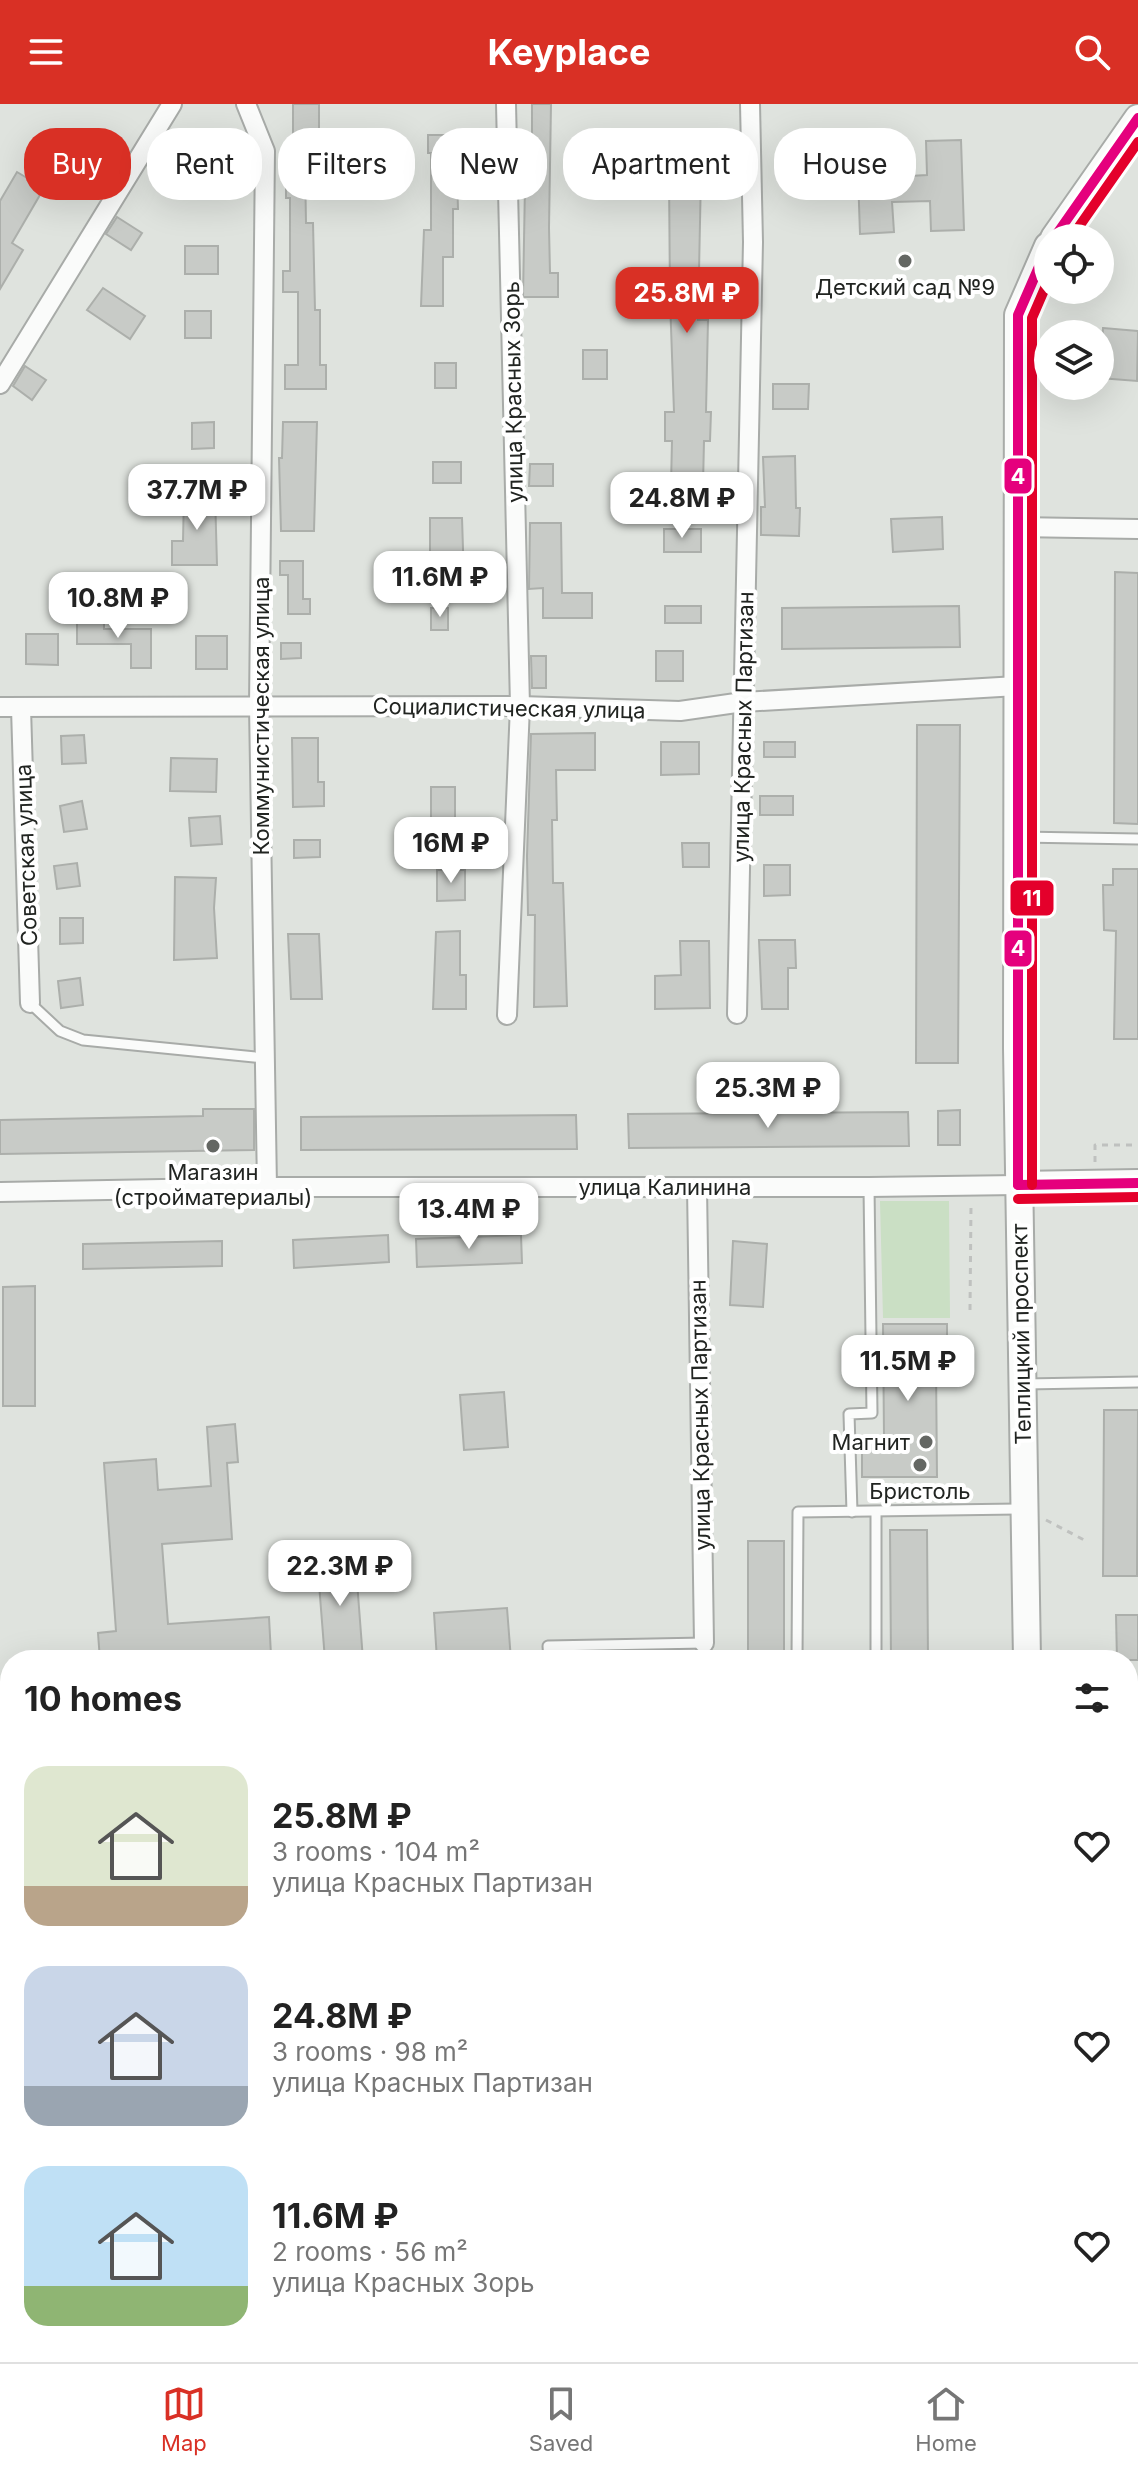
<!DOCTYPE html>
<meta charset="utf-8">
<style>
:root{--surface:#fff;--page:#f2f2f2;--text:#222;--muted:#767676;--line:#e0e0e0;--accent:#d93025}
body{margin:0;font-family:Inter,sans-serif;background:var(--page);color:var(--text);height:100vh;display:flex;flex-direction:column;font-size:30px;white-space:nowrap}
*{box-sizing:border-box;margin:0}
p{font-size:26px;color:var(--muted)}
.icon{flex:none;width:44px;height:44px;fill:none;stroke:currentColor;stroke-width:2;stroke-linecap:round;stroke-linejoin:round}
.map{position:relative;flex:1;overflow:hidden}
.drawer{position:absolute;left:0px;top:1546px;width:1138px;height:712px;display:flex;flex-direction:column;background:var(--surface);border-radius:32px 32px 0 0;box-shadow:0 8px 32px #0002}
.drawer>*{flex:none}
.guide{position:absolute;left:24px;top:24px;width:1090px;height:72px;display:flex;gap:16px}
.fabs{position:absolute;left:1034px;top:120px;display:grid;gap:16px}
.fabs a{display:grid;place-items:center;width:80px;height:80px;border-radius:50%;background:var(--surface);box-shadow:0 8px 32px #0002;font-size:40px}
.price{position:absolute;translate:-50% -68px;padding:0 18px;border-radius:16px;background:#fff;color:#222;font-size:26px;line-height:52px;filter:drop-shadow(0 2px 4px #0008)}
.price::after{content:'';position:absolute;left:50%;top:48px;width:24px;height:18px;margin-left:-12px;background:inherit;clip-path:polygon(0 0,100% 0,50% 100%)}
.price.on{background:var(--accent);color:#fff}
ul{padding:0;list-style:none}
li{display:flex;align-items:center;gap:24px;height:200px;padding:0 24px}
li span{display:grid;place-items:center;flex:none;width:224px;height:160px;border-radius:24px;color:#555}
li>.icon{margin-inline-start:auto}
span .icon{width:96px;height:96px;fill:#fffc;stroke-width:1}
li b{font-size:34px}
h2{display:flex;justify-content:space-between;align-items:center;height:96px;padding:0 24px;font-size:34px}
.chip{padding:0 28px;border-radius:32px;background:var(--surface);box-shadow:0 8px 32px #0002;font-size:28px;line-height:72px}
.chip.on{background:var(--accent);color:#fff}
header{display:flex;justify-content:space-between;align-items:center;height:104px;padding:0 24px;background:var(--accent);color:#fff;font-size:36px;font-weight:700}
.menu{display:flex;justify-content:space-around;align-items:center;height:112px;border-top:2px solid var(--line);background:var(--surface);font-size:22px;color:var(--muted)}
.menu a{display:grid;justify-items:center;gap:4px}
.menu .on{color:var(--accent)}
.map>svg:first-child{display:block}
.green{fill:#cadfc4}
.building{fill:#c8cbc7;stroke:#acafab;stroke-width:2}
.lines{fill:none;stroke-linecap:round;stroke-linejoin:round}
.lane-casing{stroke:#a8aba8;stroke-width:13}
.street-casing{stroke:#a8aba8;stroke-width:22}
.secondary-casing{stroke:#a8aba8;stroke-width:30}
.path{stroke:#bfc1bf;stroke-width:3;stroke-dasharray:6 6;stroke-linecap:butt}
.lane{stroke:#fafbfa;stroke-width:9}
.street{stroke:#fafbfa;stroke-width:18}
.secondary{stroke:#fafbfa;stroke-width:26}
.bus-1-casing{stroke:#fff;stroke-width:16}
.bus-2-casing{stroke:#fff;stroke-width:16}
.bus-1{stroke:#e5007d;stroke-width:10}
.bus-2{stroke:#e4002b;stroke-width:10}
.poi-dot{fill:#646763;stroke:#fff;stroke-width:3}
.labels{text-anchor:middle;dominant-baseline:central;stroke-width:8;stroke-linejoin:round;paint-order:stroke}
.poi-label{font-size:22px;fill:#212421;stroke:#fff}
.street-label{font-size:22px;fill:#212421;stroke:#fff}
.line-badge{stroke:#fff;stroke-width:3}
.badge-label{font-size:22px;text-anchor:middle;font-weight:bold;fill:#fff}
</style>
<header><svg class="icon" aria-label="menu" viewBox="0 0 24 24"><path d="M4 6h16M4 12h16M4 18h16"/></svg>Keyplace<svg class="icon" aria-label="search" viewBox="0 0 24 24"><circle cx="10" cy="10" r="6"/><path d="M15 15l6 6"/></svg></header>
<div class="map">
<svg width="1138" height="2258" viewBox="0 0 1138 2258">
<rect width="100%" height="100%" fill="#dfe3de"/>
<path class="green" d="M880,1097h69l1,117h-67z"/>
<g class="building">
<rect x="293" y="0" width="26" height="29"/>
<path d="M532,0h19l-2,124 1,45h8v24h-35l2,-112h7z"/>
<path d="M428,31h25l-1,41h5l1,33h-5v48h-10v49h-22l3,-76h7v-77h-3z"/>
<path d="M961,36l3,90 -33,1 -1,-30 -38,1 2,30 -34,2 -3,-89 34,-2 1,34 35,-2 -1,-34z"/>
<path d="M286,62h19l1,57h7l2,87h5v55h6v24h-41v-24h13v-73h-15v-21h7v-73h-4z"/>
<path d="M17,68l27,16 -32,55 11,7 -23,39v-88z"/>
<path d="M669,70h32l-3,146h10l-2,92h5l-1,29h-6l-1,44h-32l1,-44h-7v-29h9l-4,-113z"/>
<rect x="190" y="72" width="29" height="23"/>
<path d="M117,113l25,16 -11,17 -25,-16z"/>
<rect x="185" y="142" width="33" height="28"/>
<path d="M103,184l42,28 -15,23 -43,-29z"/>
<rect x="185" y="207" width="26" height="27"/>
<path d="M1103,224l35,3 -1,50 -37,-3z"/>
<rect x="583" y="246" width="24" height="29"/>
<rect x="435" y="259" width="21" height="25"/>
<path d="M25,262l21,14 -14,20 -19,-14z"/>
<path d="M773,280h36l-1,25h-35z"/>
<path d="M214,318v26l-22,1v-26z"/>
<path d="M283,318h34l-3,109h-33l-2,-73h3z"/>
<path d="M795,352l1,52h4l-1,28 -38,-1v-28h4l-2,-50z"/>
<rect x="433" y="358" width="28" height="21"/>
<path d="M530,360h23v22h-24z"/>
<path d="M184,390h31l2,71h-45v-24h11z"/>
<path d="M942,413l1,32 -50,3 -2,-33z"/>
<path d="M430,414h32l2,62h-39v-26h5z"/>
<path d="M530,419h31l1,70h30v25h-49v-30l-14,1z"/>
<rect x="664" y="425" width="37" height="23"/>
<path d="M280,457h23v38h7v15h-22v-39h-8z"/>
<path d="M1115,468l23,1v251l-24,-1z"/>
<rect x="665" y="502" width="36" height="17"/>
<path d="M959,502l1,41 -178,2v-41z"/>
<rect x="431" y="504" width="17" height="22"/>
<path d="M77,515h27v10h47v39h-20v-24h-54z"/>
<path d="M26,530h32v31l-32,-1z"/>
<rect x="196" y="532" width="31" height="33"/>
<path d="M281,539h20v15l-20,1z"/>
<rect x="656" y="547" width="27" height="30"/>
<path d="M531,552h15v32h-14z"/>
<path d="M917,621h43l-2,338h-42z"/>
<path d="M595,629v37h-39l1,50h-5l1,63h10l4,123 -33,1 1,-92h-7l-1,-59 4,-122z"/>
<path d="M84,631l2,28 -24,1 -1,-28z"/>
<path d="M292,634h26v44h6v24l-31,1z"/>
<path d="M661,638h38v32l-38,1z"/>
<rect x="764" y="638" width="31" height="15"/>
<path d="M171,654l46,1 -1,33 -46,-1z"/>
<path d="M431,683h24v33l-24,1z"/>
<rect x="760" y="692" width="33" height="19"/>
<path d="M82,697l5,28 -23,3 -4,-26z"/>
<path d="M220,712l2,28 -31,2 -2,-28z"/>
<path d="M294,736h26v17l-26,1z"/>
<path d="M682,739h27v24h-26z"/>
<path d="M77,759l3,23 -23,3 -3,-23z"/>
<path d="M764,761h26v30l-26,1z"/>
<path d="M1113,765h25v170h-24l2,-108 -12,-1 -1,-45h10z"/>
<path d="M437,766h28v30l-28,1z"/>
<path d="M175,773l41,1 -2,30 3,50 -43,2z"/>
<path d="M60,814h23v25l-23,1z"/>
<path d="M460,827v44h6v34h-33l3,-77z"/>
<path d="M288,830h31l3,65h-31z"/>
<path d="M759,836h36l1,28h-8v41h-26z"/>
<path d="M680,837h29l1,67 -55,1v-33l26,-1z"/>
<path d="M80,874l3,27 -22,3 -3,-27z"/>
<path d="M203,1005h51v41l-254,4v-34l203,-4z"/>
<path d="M960,1006v35h-22v-34z"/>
<path d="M908,1008l1,34 -280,2 -1,-34z"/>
<path d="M576,1011l1,34 -276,1v-33z"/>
<path d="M388,1131l1,27 -95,6 -1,-28z"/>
<path d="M521,1131l1,28 -105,4 -1,-28z"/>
<path d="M222,1137v25l-139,3v-25z"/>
<path d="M733,1137l34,3 -4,63 -33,-2z"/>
<path d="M35,1182v120h-32v-119z"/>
<path d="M883,1220h64v43h-11l1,110h-75v-41h22z"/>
<path d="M504,1288l4,55 -44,3 -4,-55z"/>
<path d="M1104,1306h34l-1,166h-34z"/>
<path d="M235,1320l3,38 -11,1 5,76 -70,5 6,80 101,-7 2,38 -63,5h-108l-2,-27 18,-2 -12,-168 52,-4 2,31 53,-4 -4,-59z"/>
<path d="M890,1426h37l1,130h-37z"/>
<rect x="748" y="1437" width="36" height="119"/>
<path d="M355,1451l8,105h-38l-8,-102z"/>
<path d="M507,1504l4,52h-74l-3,-47z"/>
<path d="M1116,1511h22v45h-21z"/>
</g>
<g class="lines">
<g class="lane-casing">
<g id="lane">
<path d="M1020,733l118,2"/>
<path d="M30,899l30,28 23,9 182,18"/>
<path d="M1025,1280l113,-2"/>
<path d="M852,1408l-3,-98 23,-1 -3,-226"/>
<path d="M876,1408v148"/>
<path d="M549,1556l-1,-14 156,-3"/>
<path d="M797,1556l1,-148 224,-3"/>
<path d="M1128,1894h10"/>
<path d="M0,2258l2,-99"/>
<path d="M604,2258l1,-10"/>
</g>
</g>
<g class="street-casing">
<g id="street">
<path d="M246,0l19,47 -6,555 8,481"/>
<path d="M506,0l14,602 -13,309"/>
<path d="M0,280l172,-280"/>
<path d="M1017,423l121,2"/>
<path d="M0,603l520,-1 160,5 63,-9 274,-16"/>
<path d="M21,604l9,295"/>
<path d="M737,910l16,-772 -3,-138"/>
<path d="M697,1083l7,456"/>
<path d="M0,1088l267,-5h602l149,-2"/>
<path d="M1128,1713h10"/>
<path d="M0,2159h10"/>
<path d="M1128,2170h10"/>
<path d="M708,2258v-10"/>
</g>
</g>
<g class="secondary-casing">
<g id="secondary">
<path d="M1054,134l84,-120"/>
<path d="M1018,1081l120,-2"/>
<path d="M1027,1556l-10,-612 1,-733 30,-69"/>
<path d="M1040,2248v10"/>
</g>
</g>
<g class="path">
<path d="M1095,1058v-17h43"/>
<path d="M970,1206l1,-105"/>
<path d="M1046,1416l42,22"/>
</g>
<use href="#lane" class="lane"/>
<use href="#street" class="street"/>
<use href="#secondary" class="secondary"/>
<g class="bus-1-casing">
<g id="bus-1">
<path d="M1054,134l84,-120"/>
<path d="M1018,1081v-870l30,-69"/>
<path d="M1018,1081l120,-2"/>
</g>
</g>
<g class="bus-2-casing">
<g id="bus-2">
<path d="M1071,134l67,-96"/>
<path d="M1032,1081v-867l16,-37"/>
<path d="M1018,1095l120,-2"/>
</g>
</g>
<use href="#bus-1" class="bus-1"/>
<use href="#bus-2" class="bus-2"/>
</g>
<g class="poi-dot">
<circle cx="905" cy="157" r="8"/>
<circle cx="213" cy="1042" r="8"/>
<circle cx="926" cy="1338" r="8"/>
<circle cx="920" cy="1361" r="8"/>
</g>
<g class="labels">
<g class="poi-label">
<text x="905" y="183">Детский сад №9</text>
<text x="213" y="1068">Магазин<tspan x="213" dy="25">(стройматериалы)</tspan></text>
<text x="910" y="1338" text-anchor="end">Магнит</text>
<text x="920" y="1387">Бристоль</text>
</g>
<g class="street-label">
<text transform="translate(513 288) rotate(-91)">улица Красных Зорь</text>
<text transform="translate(509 604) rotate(1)">Социалистическая улица</text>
<text transform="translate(261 612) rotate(-90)">Коммунистическая улица</text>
<text transform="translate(743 623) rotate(-89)">улица Красных Партизан</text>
<text transform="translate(26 751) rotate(-92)">Советская улица</text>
<text x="665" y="1083">улица Калинина</text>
<text transform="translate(1021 1230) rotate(-91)">Теплицкий проспект</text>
<text transform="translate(700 1311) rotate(-91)">улица Красных Партизан</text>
</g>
</g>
<g class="line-badge">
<rect x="1003" y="353" width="30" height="38" rx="8" fill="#e5007d"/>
<rect x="1009" y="775" width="46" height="38" rx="8" fill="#e4002b"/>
<rect x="1003" y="825" width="30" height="39" rx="8" fill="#e5007d"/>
</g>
<g class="badge-label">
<text x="1018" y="380">4</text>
<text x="1032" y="802">11</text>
<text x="1018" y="852">4</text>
</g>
</svg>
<div class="fabs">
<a><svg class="icon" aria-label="locate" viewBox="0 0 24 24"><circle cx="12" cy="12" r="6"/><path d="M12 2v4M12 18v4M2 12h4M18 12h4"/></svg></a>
<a><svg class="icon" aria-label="layers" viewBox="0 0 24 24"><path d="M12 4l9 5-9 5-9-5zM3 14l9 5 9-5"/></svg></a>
</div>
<b class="price on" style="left:687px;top:231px">25.8M ₽</b>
<b class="price" style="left:197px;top:428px">37.7M ₽</b>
<b class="price" style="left:682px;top:436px">24.8M ₽</b>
<b class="price" style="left:440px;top:515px">11.6M ₽</b>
<b class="price" style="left:118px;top:536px">10.8M ₽</b>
<b class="price" style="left:451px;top:781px">16M ₽</b>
<b class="price" style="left:768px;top:1026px">25.3M ₽</b>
<b class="price" style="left:469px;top:1147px">13.4M ₽</b>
<b class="price" style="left:908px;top:1299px">11.5M ₽</b>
<b class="price" style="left:340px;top:1504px">22.3M ₽</b>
<div class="guide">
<a class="chip on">Buy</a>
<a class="chip">Rent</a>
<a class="chip">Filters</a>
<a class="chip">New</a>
<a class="chip">Apartment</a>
<a class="chip">House</a>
</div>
<section class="drawer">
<h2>10 homes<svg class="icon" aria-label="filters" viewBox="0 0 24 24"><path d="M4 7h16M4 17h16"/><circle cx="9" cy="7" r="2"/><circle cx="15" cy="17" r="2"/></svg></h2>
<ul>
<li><span style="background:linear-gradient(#dfe7d0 75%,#b9a48a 0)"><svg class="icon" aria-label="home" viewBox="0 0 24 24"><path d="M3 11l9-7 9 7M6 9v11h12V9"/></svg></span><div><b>25.8M ₽</b><p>3 rooms · 104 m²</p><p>улица Красных Партизан</p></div><svg class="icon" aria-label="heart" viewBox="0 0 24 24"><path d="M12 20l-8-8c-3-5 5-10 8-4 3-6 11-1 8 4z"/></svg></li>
<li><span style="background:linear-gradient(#c9d6e8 75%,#9aa5b1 0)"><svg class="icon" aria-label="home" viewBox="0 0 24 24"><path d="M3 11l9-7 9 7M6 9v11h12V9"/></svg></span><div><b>24.8M ₽</b><p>3 rooms · 98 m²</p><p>улица Красных Партизан</p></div><svg class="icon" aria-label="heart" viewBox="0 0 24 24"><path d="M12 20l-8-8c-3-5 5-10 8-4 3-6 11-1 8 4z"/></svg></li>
<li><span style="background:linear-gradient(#bfe0f5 75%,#8fb573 0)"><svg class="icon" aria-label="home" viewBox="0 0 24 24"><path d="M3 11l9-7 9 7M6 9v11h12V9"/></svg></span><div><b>11.6M ₽</b><p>2 rooms · 56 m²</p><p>улица Красных Зорь</p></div><svg class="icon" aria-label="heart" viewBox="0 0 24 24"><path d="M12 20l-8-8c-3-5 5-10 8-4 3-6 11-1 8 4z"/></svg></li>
</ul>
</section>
</div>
<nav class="menu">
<a class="on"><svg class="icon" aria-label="map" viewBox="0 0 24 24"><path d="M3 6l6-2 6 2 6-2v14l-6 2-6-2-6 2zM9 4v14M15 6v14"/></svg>Map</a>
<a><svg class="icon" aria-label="saved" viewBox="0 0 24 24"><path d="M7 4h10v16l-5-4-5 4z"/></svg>Saved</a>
<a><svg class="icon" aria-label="home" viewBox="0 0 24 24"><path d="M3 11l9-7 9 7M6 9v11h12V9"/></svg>Home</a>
</nav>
